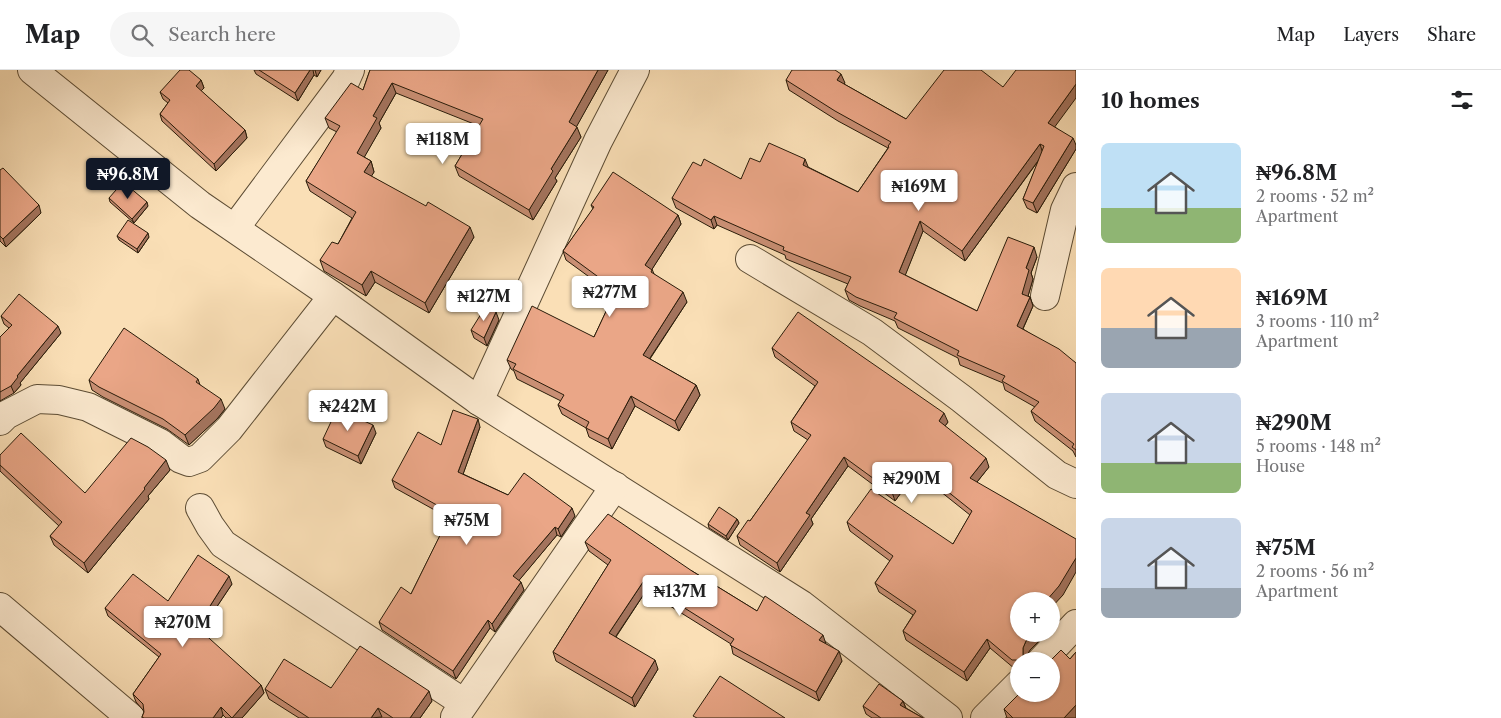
<!DOCTYPE html>
<meta charset="utf-8">
<style>
:root{--surface:#fff;--page:#f6f6f6;--text:#202124;--muted:#757577;--line:#e0e0e0;--accent:#111827}
body{margin:0;font-family:"Libre Caslon Text",serif;background:var(--page);color:var(--text);height:100vh;display:flex;flex-direction:column;font-size:19px;white-space:nowrap}
*{box-sizing:border-box;margin:0}
p{font-size:16px;color:var(--muted)}
.icon{flex:none;width:28px;height:28px;fill:none;stroke:currentColor;stroke-width:2;stroke-linecap:round;stroke-linejoin:round}
.map{position:relative;flex:1;overflow:hidden}
.sheet{display:flex;flex-direction:column;background:var(--surface);width:425px}
.sheet>*{flex:none}
.fabs{position:absolute;left:1010px;top:522px;display:grid;gap:10px}
.fabs a{display:grid;place-items:center;width:50px;height:50px;border-radius:50%;background:var(--surface);box-shadow:0 1px 4px #0004;font-size:25px}
.price{position:absolute;translate:-50% -42px;padding:0 11px;border-radius:5px;background:#fff;color:#222;font-size:16px;line-height:32px;filter:drop-shadow(0 1px 2px #0008)}
.price::after{content:'';position:absolute;left:50%;top:30px;width:15px;height:11px;margin-left:-8px;background:inherit;clip-path:polygon(0 0,100% 0,50% 100%)}
.price.on{background:var(--accent);color:#fff}
ul{padding:0;list-style:none}
li{display:flex;align-items:center;gap:15px;height:125px;padding:0 25px}
li span{display:grid;place-items:center;flex:none;width:140px;height:100px;border-radius:8px;color:#555}
li>.icon{margin-inline-start:auto}
span .icon{width:60px;height:60px;fill:#fffc;stroke-width:1}
li b{font-size:21px}
h2{display:flex;justify-content:space-between;align-items:center;height:60px;padding:0 25px;font-size:21px}
header{display:flex;align-items:center;gap:30px;box-sizing:border-box;height:70px;padding:0 25px;background:var(--surface);border-bottom:1px solid var(--line)}
header strong{font-size:24px}
nav{display:flex;gap:28px;margin-inline-start:auto;font-size:18px}
.search{width:350px;height:45px;background:var(--page);display:flex;align-items:center;gap:12px;box-sizing:border-box;padding:0 18px;border-radius:28px;color:var(--muted);font-size:19px}
main{display:flex;flex:1;min-height:0}
.map>svg:first-child{display:block}
.lines{fill:none;stroke-linecap:round;stroke-linejoin:round}
.street-casing{stroke:#5c4c34;stroke-width:30}
.street{stroke:#fcead0;stroke-width:28}
.wall{fill:#c98f74;stroke:#281b09}
.shaded-wall{fill:#a4745e;stroke:#281b09}
.building{fill:#eaa687;stroke:#281b09}
</style>
<header>
<strong>Map</strong>
<div class="search"><svg class="icon" aria-label="search" viewBox="0 0 24 24"><circle cx="10" cy="10" r="6"/><path d="M15 15l6 6"/></svg>Search here</div>
<nav><a>Map</a><a>Layers</a><a>Share</a></nav>
</header>
<main>
<div class="map">
<svg width="1076" height="648" viewBox="0 0 1076 648">
<rect width="100%" height="100%" fill="#fadfb6"/>
<filter id="stains"><feTurbulence type="fractalNoise" baseFrequency=".004" numOctaves="4"/><feColorMatrix values="0 0 0 0 .2 0 0 0 0 .09 0 0 0 0 .02 0 0 0 .5 -.17"/></filter>
<radialGradient id="worn" r=".72"><stop offset=".6" stop-color="#630" stop-opacity="0"/><stop offset="1" stop-color="#630" stop-opacity=".3"/></radialGradient>
<g class="lines">
<g class="street-casing">
<g id="street">
<path d="M32,0l168,135 133,91 146,105 323,204 146,113"/>
<path d="M235,158l111,-149 4,-9"/>
<path d="M750,189l122,73 90,67 95,76 19,9"/>
<path d="M1045,226l20,-86 11,-23"/>
<path d="M479,331l119,-260 37,-71"/>
<path d="M0,351l6,-6 31,-16 22,1 29,7 72,36 21,16 8,3 11,-4 29,-29 104,-133"/>
<path d="M200,438l10,18 13,18 241,159"/>
<path d="M0,537l131,111"/>
<path d="M1041,591l35,-37"/>
<path d="M455,647l160,-231"/>
<path d="M985,648l34,-34"/>
</g>
</g>
<use href="#street" class="street"/>
</g>
<g class="wall">
<path d="M254,0h67l-4,7 -3,-2 -16,26 -42,-27z"/>
<path d="M370,0h238l-32,57 5,10 -26,41 2,3 -24,39 -74,-44 -4,-10 24,-40 -83,-33 -17,30 2,5 -17,29 7,4 3,11 -3,4 103,61 -45,76 -54,-31 -9,14 -42,-25 -4,-11 18,-16 14,-26 -42,-27 -4,-10 31,-49 -8,-4 -4,-10 38,-28z"/>
<path d="M201,10l3,8 -3,3 44,39 2,8 -31,33 -54,-50 -2,-7 8,-11 -5,-4 -3,-7z"/>
<path d="M786,10l59,3 -1,1 62,35 149,8 21,18v4l-39,64 -10,-5 -4,-9 16,-39 -74,101 -42,-30 -18,44 72,36 60,-54 -6,16 2,6 -5,17 2,1 3,9 -10,23 53,34v94l-3,-6 -38,-30 -4,-10 4,-4 -30,-17 -2,-7 -43,-18 -2,-7 -60,-30 -3,-7 -35,-15 -11,-6 -4,-10 3,-6 -62,-25 -1,-4 -68,-30 -3,4 -38,-21 -4,-10 29,-32 40,13 19,-17 48,5 50,25 30,-44 -50,-27 -49,-31z"/>
<path d="M0,100l41,43 -35,34 -6,-6z"/>
<path d="M109,128l39,8 -14,17 -24,-21z"/>
<path d="M591,135l87,10 3,9 -29,45 2,5 33,28 -37,57 46,26 4,10 -21,36 -44,-25 -23,43 -23,-12 -3,-9 -24,-14 -4,-9 3,-4 -44,-22 -3,-8 -3,-2 -4,-9 87,-23 20,-42 -48,-35 -3,-9 30,-42z"/>
<path d="M117,166l32,1 -11,16 -19,-13z"/>
<path d="M1,246l60,17 -41,50 1,2 -7,8 -14,8v-64l9,-9 -5,-4z"/>
<path d="M499,250l-12,26 -13,-8 -3,-8z"/>
<path d="M772,278l176,74 -3,4 44,41 -12,15 86,113 -44,39h20l2,5 -11,11 -4,7v4h-7v8h-4l-25,-21 -23,33 -61,-41 -3,-9 10,-16 -34,-23 -4,-9 15,-22 -40,-30 -3,-9 106,22 17,-29 -54,-43 -21,29 -47,-35 -37,53 2,5 -33,48 -40,-27 -3,-9 13,-15 58,-81 -14,-9 -3,-9 24,-36 -40,-29z"/>
<path d="M198,309l2,6 25,24 -8,10 -28,26 -22,-16 -64,-32 -11,-7 -3,-10z"/>
<path d="M480,357l-17,47 45,21 67,21 -14,21 -4,-2 -38,45 5,10 -29,42 -5,-4 -34,51 -74,-49 -3,-8 32,-28 38,-76 -54,-30 -3,-8 49,-35z"/>
<path d="M376,363l-15,31 -35,-17 -3,-8z"/>
<path d="M0,385l85,38 85,-23 -22,26 1,3 -61,74 -34,-28 -4,-9 9,-10 -59,-55z"/>
<path d="M737,449l2,4 -11,17 -19,-12 -1,-4z"/>
<path d="M585,472l107,29 65,40 69,33 16,17 -23,40 -86,-47 -2,-10 -85,-53 -30,46 42,32 -23,38 -79,-46 -3,-9 55,-87 -19,-14z"/>
<path d="M232,514l-30,45 2,6 57,50 3,8 -22,25h-16l-3,-3 -2,3h-79v-1l2,-5 -1,-2 -7,-8 -3,-8 26,-37 -51,-41 -3,-8 63,-7z"/>
<path d="M1076,582v66h-69l-3,-9 66,-50z"/>
<path d="M331,618l101,13 -12,17h-121l-30,-19 -4,-10z"/>
<path d="M903,631l3,7 17,10h-51l-6,-4 -3,-8z"/>
</g>
<g class="shaded-wall">
<path d="M310,0h3l1,5 -16,26 -3,-8z"/>
<path d="M315,0h6l-4,7z"/>
<path d="M598,0h10l-35,63 -4,-11z"/>
<path d="M841,4l4,9 -5,7 -3,-10z"/>
<path d="M201,10l3,8 -5,5 -3,-7z"/>
<path d="M392,13l4,10 -17,30 2,5 -20,35 -4,-10 16,-37z"/>
<path d="M1076,14v14l-25,34 -3,-9z"/>
<path d="M577,57l4,10 -26,41 2,3 -24,39 -4,-10 22,-41z"/>
<path d="M245,60l2,8 -31,33 -2,-7z"/>
<path d="M1073,68l3,7v4l-39,64 -4,-10z"/>
<path d="M1040,74l3,10 -78,107 -3,-10z"/>
<path d="M805,89l4,10 -6,-4z"/>
<path d="M371,91l3,11 -6,10 -4,-10z"/>
<path d="M147,132l1,4 -14,17 -2,-4z"/>
<path d="M39,135l2,8 -35,34 -3,-8z"/>
<path d="M678,145l3,9 -32,50 -4,-9z"/>
<path d="M714,146l3,9 -3,4 -3,-9z"/>
<path d="M920,151l3,10 -20,50 -4,-9z"/>
<path d="M470,157l4,10 -45,76 -4,-10z"/>
<path d="M148,163l1,4 -11,16 -1,-4z"/>
<path d="M1034,177l3,10 -6,16 2,6 -7,24 -4,-9 4,-26z"/>
<path d="M371,201l4,11 -9,14 -4,-11z"/>
<path d="M683,222l4,10 -41,62 -3,-9z"/>
<path d="M1030,227l3,9 -13,29 -3,-9z"/>
<path d="M496,242l3,8 -12,26 -3,-8z"/>
<path d="M58,256l3,7 -41,50 1,2 -7,8 -3,-7 6,-10z"/>
<path d="M696,315l4,10 -21,36 -4,-10z"/>
<path d="M631,326l4,10 -23,43 -4,-10z"/>
<path d="M221,329l4,10 -8,10 -28,26 -4,-10z"/>
<path d="M944,343l4,9 -6,8 -3,-9z"/>
<path d="M478,349l2,8 -19,53 -3,-8z"/>
<path d="M373,355l3,8 -15,31 -3,-8z"/>
<path d="M844,387l4,9 -37,53 2,5 -33,48 -3,-9 29,-50z"/>
<path d="M986,388l3,9 -16,20 -3,-9z"/>
<path d="M166,390l4,10 -22,26 1,3 -61,74 -4,-10z"/>
<path d="M912,393l4,9 -21,29 -3,-9z"/>
<path d="M572,438l3,8 -14,21 -3,-8z"/>
<path d="M737,449l2,4 -11,17 -2,-4z"/>
<path d="M555,457l2,8 -41,49 -3,-8z"/>
<path d="M1076,488v14l-13,23 -12,13v-7h-5z"/>
<path d="M229,506l3,8 -30,45 3,6 -3,3 -4,-13z"/>
<path d="M521,512l3,8 -29,42 -3,-8z"/>
<path d="M643,512l3,9 -34,51 -3,-9z"/>
<path d="M488,550l2,8 -34,51 -3,-8z"/>
<path d="M1033,564h6l2,5 -11,11 -4,7v4l-3,-4v-9l3,-7z"/>
<path d="M823,565l3,9 -7,-4z"/>
<path d="M987,569l3,9 -23,33 -3,-9z"/>
<path d="M839,581l3,10 -23,40 -3,-9z"/>
<path d="M655,590l3,9 -23,38 -3,-9z"/>
<path d="M261,615l3,8 -22,25h-10z"/>
<path d="M429,621l3,10 -12,17h-10z"/>
<path d="M903,631l3,8 -6,-4z"/>
<path d="M1076,635v13h-12z"/>
<path d="M221,637l2,8 -2,3h-8z"/>
<path d="M378,638l4,9 -11,1z"/>
</g>
<g class="building">
<path d="M180,0h9l12,10 -5,6 49,44 -31,34 -54,-50 10,-14 -10,-8z"/>
<path d="M259,0h51l-15,23z"/>
<path d="M370,0h228l-29,52 8,5 -26,42 2,2 -24,39 -74,-44 28,-47 -91,-36 -19,33 4,2 -20,35 14,8 -7,11 62,34 2,-4 42,25 -45,76 -54,-32 -9,14 -42,-25 12,-18 6,2 18,-32 -50,-31 34,-55 -15,-8 26,-35 12,7z"/>
<path d="M792,0h43l6,4 -4,6 69,39 38,-49h37l22,17 13,-17h60v14l-28,39 25,15 -40,65 -10,-4 21,-53 -4,-2 -78,107 -42,-30 -21,51 78,39 31,-74 26,10 -8,21 3,2 -7,24 8,3 -13,29 42,23 17,14v87l-4,-3 2,-3 -43,-33 8,-9 -37,-21 3,-5 -48,-21 2,-4 -65,-33 3,-5 -41,-16 -11,-7 6,-13 -68,-27 1,-3 -70,-31 -3,4 -39,-22 21,-36 8,4 3,-7 37,20 9,-21 10,4 9,-19 36,16 -2,6 55,27 31,-45 -1,-1 3,-4 -56,-31 -49,-31z"/>
<path d="M3,98l36,37 -36,34 -3,-3v-66z"/>
<path d="M613,102l65,43 -33,50 7,5 -1,2 32,20 -40,63 53,30 -21,36 -44,-25 -23,43 -22,-11 3,-6 -31,-17 6,-10 -51,-26 3,-5 -9,-4 25,-54 62,31 22,-47 -53,-39 31,-44 -3,-2z"/>
<path d="M123,112l24,20 -15,17 -23,-21z"/>
<path d="M128,150l20,13 -11,16 -20,-13z"/>
<path d="M19,224l39,32 -41,50 1,1 -7,9 -11,6v-55l12,-12 -11,-9z"/>
<path d="M486,236l10,6 -12,26 -13,-8z"/>
<path d="M798,242l146,101 -5,8 47,37 -16,20 106,61v19l-17,28 -13,15h-27v33h14l-7,7 -3,7v9l3,4h-4l-3,-1h-7l-25,-21 -23,33 -61,-41 13,-20 -41,-28 18,-27 -46,-34 24,-33 82,55 19,-33 -60,-48 -20,29 -48,-35 -38,56 4,2 -33,48 -40,-27 11,-16 2,1 61,-86 -20,-13 27,-40 -46,-34z"/>
<path d="M124,258l74,51 -2,3 25,17 -7,9 -29,27 -22,-16 -64,-32 -10,-7z"/>
<path d="M337,339l36,16 -15,31 -35,-17z"/>
<path d="M453,340l25,9 -20,53 50,23 16,-22 48,35 -14,21 -3,-2 -42,49 8,6 -29,42 -4,-4 -35,51 -74,-49 22,-35 10,7 40,-81 -59,-33 26,-48 23,13z"/>
<path d="M21,363l64,60 46,-55 17,9 18,13 -22,28 1,1 -61,74 -34,-27 12,-14 -62,-57v-10z"/>
<path d="M719,437l18,12 -11,17 -18,-12z"/>
<path d="M608,444l84,57 65,40 8,-15 58,39 -4,5 20,11 -23,41 -86,-47 4,-6 -91,-57 -34,51 46,27 -23,38 -79,-46 58,-92 -26,-18z"/>
<path d="M198,485l31,21 -31,49 4,2 -2,3 61,55 -29,33 -11,-11 -8,11h-69l-2,-1 2,-5 -1,-8 -10,-10 28,-40 -56,-46 28,-34 35,27z"/>
<path d="M360,576l69,45 -19,27h-17l-15,-10 -7,10h-62l-44,-29 19,-30 47,29z"/>
<path d="M1061,580l9,9 6,-7v53l-12,13h-51l-9,-9 15,-15h32v-33h-1z"/>
<path d="M720,606l65,42h-88l-4,-2z"/>
<path d="M879,614l24,17 -3,4 23,13h-42l-18,-12z"/>
</g>
<rect width="100%" height="100%" filter="url(#stains)"/>
<rect width="100%" height="100%" fill="url(#worn)"/>
</svg>
<div class="fabs">
<a>+</a>
<a>−</a>
</div>
<b class="price" style="left:443px;top:95px">₦118M</b>
<b class="price on" style="left:128px;top:130px">₦96.8M</b>
<b class="price" style="left:919px;top:142px">₦169M</b>
<b class="price" style="left:610px;top:248px">₦277M</b>
<b class="price" style="left:484px;top:252px">₦127M</b>
<b class="price" style="left:348px;top:362px">₦242M</b>
<b class="price" style="left:912px;top:434px">₦290M</b>
<b class="price" style="left:467px;top:476px">₦75M</b>
<b class="price" style="left:680px;top:547px">₦137M</b>
<b class="price" style="left:183px;top:578px">₦270M</b>
</div>
<section class="sheet">
<h2>10 homes<svg class="icon" aria-label="filters" viewBox="0 0 24 24"><path d="M4 7h16M4 17h16"/><circle cx="9" cy="7" r="2"/><circle cx="15" cy="17" r="2"/></svg></h2>
<ul>
<li><span style="background:linear-gradient(#bfe0f5 65%,#8fb573 0)"><svg class="icon" aria-label="home" viewBox="0 0 24 24"><path d="M3 11l9-7 9 7M6 9v11h12V9"/></svg></span><div><b>₦96.8M</b><p>2 rooms · 52 m²</p><p>Apartment</p></div></li>
<li><span style="background:linear-gradient(#ffd9b3 60%,#9aa5b1 0)"><svg class="icon" aria-label="home" viewBox="0 0 24 24"><path d="M3 11l9-7 9 7M6 9v11h12V9"/></svg></span><div><b>₦169M</b><p>3 rooms · 110 m²</p><p>Apartment</p></div></li>
<li><span style="background:linear-gradient(#c9d6e8 70%,#8fb573 0)"><svg class="icon" aria-label="home" viewBox="0 0 24 24"><path d="M3 11l9-7 9 7M6 9v11h12V9"/></svg></span><div><b>₦290M</b><p>5 rooms · 148 m²</p><p>House</p></div></li>
<li><span style="background:linear-gradient(#c9d6e8 70%,#9aa5b1 0)"><svg class="icon" aria-label="home" viewBox="0 0 24 24"><path d="M3 11l9-7 9 7M6 9v11h12V9"/></svg></span><div><b>₦75M</b><p>2 rooms · 56 m²</p><p>Apartment</p></div></li>
</ul>
</section>
</main>
